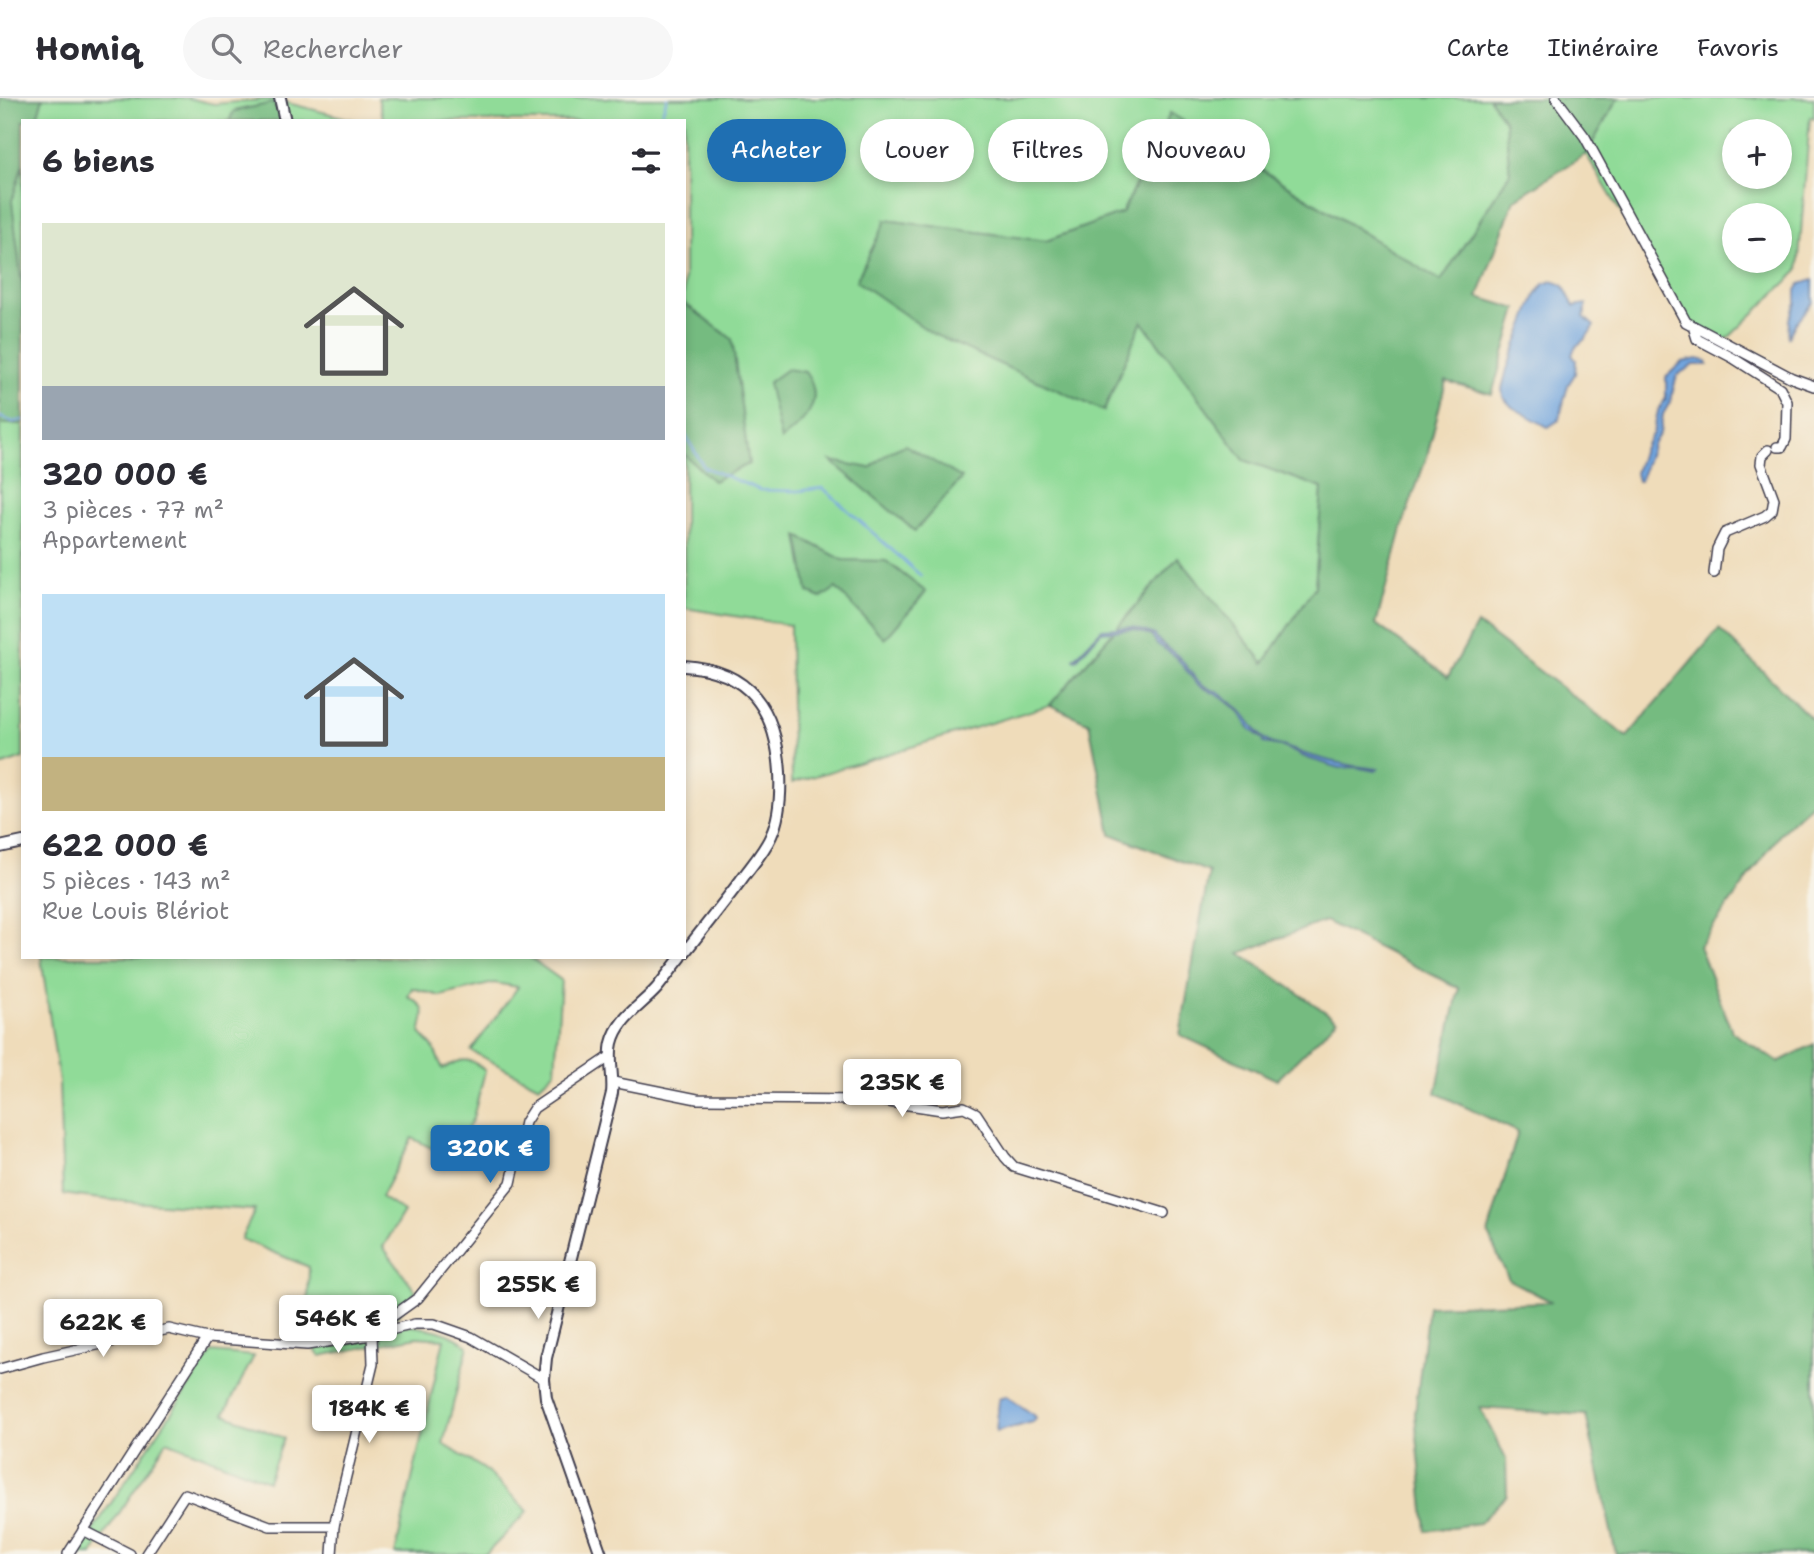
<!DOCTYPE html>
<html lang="fr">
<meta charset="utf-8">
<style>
:root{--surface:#fff;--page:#f7f7f7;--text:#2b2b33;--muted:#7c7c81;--line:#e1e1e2;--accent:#1f6fb2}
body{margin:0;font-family:"Shantell Sans",sans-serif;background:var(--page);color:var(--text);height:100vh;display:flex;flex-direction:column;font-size:26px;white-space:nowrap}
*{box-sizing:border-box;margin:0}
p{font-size:23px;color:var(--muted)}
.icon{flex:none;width:38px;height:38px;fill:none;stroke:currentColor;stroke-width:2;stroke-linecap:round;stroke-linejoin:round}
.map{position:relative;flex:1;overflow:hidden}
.drawer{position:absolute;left:21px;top:21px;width:665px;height:840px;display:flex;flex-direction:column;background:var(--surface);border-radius:0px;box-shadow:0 4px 10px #0003}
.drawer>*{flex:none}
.top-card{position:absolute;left:707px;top:21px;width:665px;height:63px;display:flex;gap:14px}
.controls{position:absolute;left:1722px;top:21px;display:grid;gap:14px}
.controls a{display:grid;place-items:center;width:70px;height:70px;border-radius:50%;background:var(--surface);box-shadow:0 4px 10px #0003;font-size:35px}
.price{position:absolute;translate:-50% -60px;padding:0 16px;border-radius:7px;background:#fff;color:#222;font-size:23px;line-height:46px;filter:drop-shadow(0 2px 4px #0008)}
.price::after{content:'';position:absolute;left:50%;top:42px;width:21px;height:16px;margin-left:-10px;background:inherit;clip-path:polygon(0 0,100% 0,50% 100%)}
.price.current{background:var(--accent);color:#fff}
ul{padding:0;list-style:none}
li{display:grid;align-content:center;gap:14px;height:371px;padding:0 21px}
li span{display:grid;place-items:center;height:217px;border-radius:0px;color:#555}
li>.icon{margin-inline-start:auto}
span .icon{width:126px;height:126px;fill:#fffc;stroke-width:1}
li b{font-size:30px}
h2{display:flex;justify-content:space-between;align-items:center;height:84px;padding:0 21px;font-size:30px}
.pill{padding:0 24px;border-radius:32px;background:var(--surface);box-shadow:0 4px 10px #0003;font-size:24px;line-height:63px}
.pill.current{background:var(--accent);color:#fff}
header{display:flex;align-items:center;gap:42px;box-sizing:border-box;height:98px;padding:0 35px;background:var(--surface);border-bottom:2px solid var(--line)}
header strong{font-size:33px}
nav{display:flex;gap:38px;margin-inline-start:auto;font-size:24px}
.search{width:490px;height:63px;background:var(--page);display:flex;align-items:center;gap:18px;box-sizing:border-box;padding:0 24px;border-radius:38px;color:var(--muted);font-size:26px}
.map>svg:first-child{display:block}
.green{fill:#90db98;stroke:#597e6a;stroke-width:2;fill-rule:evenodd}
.forest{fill:#74bb80;stroke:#4b6e5e;stroke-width:2}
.water{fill:#72a5de;stroke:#4a648c;stroke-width:2}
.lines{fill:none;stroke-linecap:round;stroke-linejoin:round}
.stream{stroke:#72a5de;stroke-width:2.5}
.minor-casing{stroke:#413e4e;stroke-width:12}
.tertiary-casing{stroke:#413e4e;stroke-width:14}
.minor{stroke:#fff;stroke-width:9}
.tertiary{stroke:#fff;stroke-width:10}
</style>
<header>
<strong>Homiq</strong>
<div class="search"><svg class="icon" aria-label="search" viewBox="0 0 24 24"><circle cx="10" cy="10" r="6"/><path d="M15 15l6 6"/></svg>Rechercher</div>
<nav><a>Carte</a><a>Itinéraire</a><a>Favoris</a></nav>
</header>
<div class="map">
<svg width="1814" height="1456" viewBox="0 0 1814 1456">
<rect width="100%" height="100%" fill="#f7f3e8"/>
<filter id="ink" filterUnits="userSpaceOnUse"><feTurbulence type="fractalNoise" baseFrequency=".0143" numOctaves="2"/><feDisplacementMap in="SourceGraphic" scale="14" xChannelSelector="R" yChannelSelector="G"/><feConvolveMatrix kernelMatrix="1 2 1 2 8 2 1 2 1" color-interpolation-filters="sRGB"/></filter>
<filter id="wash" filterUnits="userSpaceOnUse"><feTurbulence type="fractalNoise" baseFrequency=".00686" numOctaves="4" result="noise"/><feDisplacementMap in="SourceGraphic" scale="28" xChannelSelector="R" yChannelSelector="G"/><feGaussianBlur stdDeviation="1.57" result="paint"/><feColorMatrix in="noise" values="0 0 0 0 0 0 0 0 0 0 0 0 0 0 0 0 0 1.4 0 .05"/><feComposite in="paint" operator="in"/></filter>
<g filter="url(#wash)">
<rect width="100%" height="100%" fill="#efdcba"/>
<g class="green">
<path d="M0,0h188l26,6 58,-5 86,22h-335v179z"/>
<path d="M378,0h1111l16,23 5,52 -69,108 -271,-168 -48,100 -76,28 -160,-21 218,191 37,-91 103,140 78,28 -7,99 -51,77 -86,-107 -128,148 -258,78 -2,-158 -106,-17v-487h-300z"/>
<path d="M1618,0h196v20l-4,-1 -12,154 -74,71 -38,-20 -100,-168zM1734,33h46v46h-46zM1734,117h46v46h-46z"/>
<path d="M23,262v398l-23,8v-388z"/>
<path d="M41,859h488l32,23 -6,91 -16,15 -68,-35 47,-64 -24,-4 -54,13 -28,-8 -4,8c20,11 17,17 12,37l13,14 10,22c16,-10 27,-14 42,2l-12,47 -20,41 -41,-21 -31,59 23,15 -21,35 33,44 -24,32c27,4 55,5 76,23l-25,98 41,25 44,42 -42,43h-91l49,-215 -27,-2 -97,19 -13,-18 2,-71 -68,-28 14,-29c-64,-5 -128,-6 -192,-16l-4,-112z"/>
<path d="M212,1254l42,4 -30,58 60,24 -16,43 -101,-40 -75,113h-15z"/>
</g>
<g class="forest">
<path d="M0,0h43l-7,23h-13v43l-11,37 11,92v131h-23z"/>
<path d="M1489,0h129l-32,56 -72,46 -36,97 39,12 -25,85 -46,-13 -19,75 -22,62 -29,106 72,53 29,-53 150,113 92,-108 95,92v80l-33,32 -82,113 33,86 46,30 36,-18v510h-198l-30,-139 -106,-7 26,51 1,36 -28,28 -53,8 -11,-117 13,-108 124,-4 -43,-22 -21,-46 30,-102 -82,-39 23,-105 -134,-67 -85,32 97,67 -60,60 -97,-45 29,-163 -98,-38 -22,-111 -39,-18 128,-148 86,106 51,-76 7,-99 -78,-28 -102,-139 -38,90 -171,-77 -77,-53 30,-61 160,21 76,-28 48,-100 271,168 69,-108 -5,-52z"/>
<path d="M273,5l10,18h-54l5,-10z"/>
<path d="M684,205l48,36 17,125 -36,17 -29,-27z"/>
<path d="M787,271l18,3c22,29 -1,50 -24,68l-13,-57z"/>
<path d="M905,347l57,33 -47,53 -84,-70 39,7 19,-16z"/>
<path d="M798,438l45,24 43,1 40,31 -41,47 -49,-51 -15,10 -13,-6z"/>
</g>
<g class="water">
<path d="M1813,182v22l-18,22 -7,14 1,-19 7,-16v-13l4,-6z"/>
<path d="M1552,183l11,4 11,21 13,-2 -3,13 10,9 -9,13 -10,8 -3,8 4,5 -1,14 -7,11 -9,35 -11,7 -36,-20 -9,-10 -1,-8 5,-20 29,-74 8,-11z"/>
<path d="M1697,261l10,2 1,4h-14l-17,10 -7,27 -7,12 -3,19 -8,13 -12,35h-3l-2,-8 8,-24 10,-16 5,-22 8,-13v-21l16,-15z"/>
<path d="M1133,529l22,8c5,11 15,13 23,21 8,8 13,18 20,25 8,7 16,9 23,13 6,4 11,10 17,14 10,7 17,27 32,35 4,2 10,2 15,4 31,12 60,19 93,22l-2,2 -22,-4 -14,1 -33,-10 -26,-12 -18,-3 1,-3 -14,-11 -11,-18 -18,-14 -24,-13 -22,-28 -18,-12 -5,-8 -18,-7 -33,3 -25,28 -2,-1 28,-30z"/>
<path d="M1006,1298l29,20 1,3 -3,3 -37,10 3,-33z"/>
</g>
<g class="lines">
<g class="stream">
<path d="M659,23l8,-23"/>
<path d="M0,319l13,5 10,-2"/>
<path d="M684,335l20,34 56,23 38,1 25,-3 98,88"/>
</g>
</g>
</g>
<g filter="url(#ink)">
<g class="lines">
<g class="minor-casing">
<g id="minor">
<path d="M1556,0l29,39 101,185 106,56 22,8"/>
<path d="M1693,228l4,13 36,19 47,30 7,14 -1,37 -4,8h-5"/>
<path d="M1714,475l3,-24 8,-16 40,-17 7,-6 2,-11 -13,-35 1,-8 6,-6"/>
<path d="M613,984l84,17 179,1 66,10 22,-3 12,6 29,44 9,10 150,46"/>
<path d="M369,1235l49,-35 93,-115 14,-61 9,-14 77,-52"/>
<path d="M0,1271l43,-12 126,-28 38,9 100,7 58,-9 50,-12h19l37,13 73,42"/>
<path d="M83,1432l47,24"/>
<path d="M68,1456l139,-216"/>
<path d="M146,1456l39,-60 85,32h64"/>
<path d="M332,1456l2,-28 39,-162 -1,-30"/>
</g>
</g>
<g class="tertiary-casing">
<g id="tertiary">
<path d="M280,0l5,23"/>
<path d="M684,568c66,4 92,44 96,106 1,21 0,45 -9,64 -7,16 -20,30 -30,44 -19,25 -38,49 -57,73"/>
<path d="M0,749l23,-5"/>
<path d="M601,1456l-55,-156 -2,-19 2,-21 66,-265c2,-17 -4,-34 0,-50 6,-25 29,-37 45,-55 8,-10 16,-21 24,-31"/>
</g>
</g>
<use href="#minor" class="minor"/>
<use href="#tertiary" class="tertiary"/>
</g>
</g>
</svg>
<div class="controls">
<a>+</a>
<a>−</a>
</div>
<b class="price" style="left:902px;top:1021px">235K €</b>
<b class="price current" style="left:490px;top:1087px">320K €</b>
<b class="price" style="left:538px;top:1223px">255K €</b>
<b class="price" style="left:338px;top:1257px">546K €</b>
<b class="price" style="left:103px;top:1261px">622K €</b>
<b class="price" style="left:369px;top:1347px">184K €</b>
<div class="top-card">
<a class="pill current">Acheter</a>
<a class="pill">Louer</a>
<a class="pill">Filtres</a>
<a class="pill">Nouveau</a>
</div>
<section class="drawer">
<h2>6 biens<svg class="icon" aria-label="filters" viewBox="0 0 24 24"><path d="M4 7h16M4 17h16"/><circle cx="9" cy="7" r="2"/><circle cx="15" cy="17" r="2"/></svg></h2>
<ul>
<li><span style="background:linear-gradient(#dfe7d0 75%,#9aa5b1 0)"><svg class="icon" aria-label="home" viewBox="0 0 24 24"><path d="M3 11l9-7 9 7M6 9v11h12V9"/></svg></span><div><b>320 000 €</b><p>3 pièces · 77 m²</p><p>Appartement</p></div></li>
<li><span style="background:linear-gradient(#bfe0f5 75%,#c2b280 0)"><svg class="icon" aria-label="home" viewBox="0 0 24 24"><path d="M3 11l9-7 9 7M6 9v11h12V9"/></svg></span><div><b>622 000 €</b><p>5 pièces · 143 m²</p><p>Rue Louis Blériot</p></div></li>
</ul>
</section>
</div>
